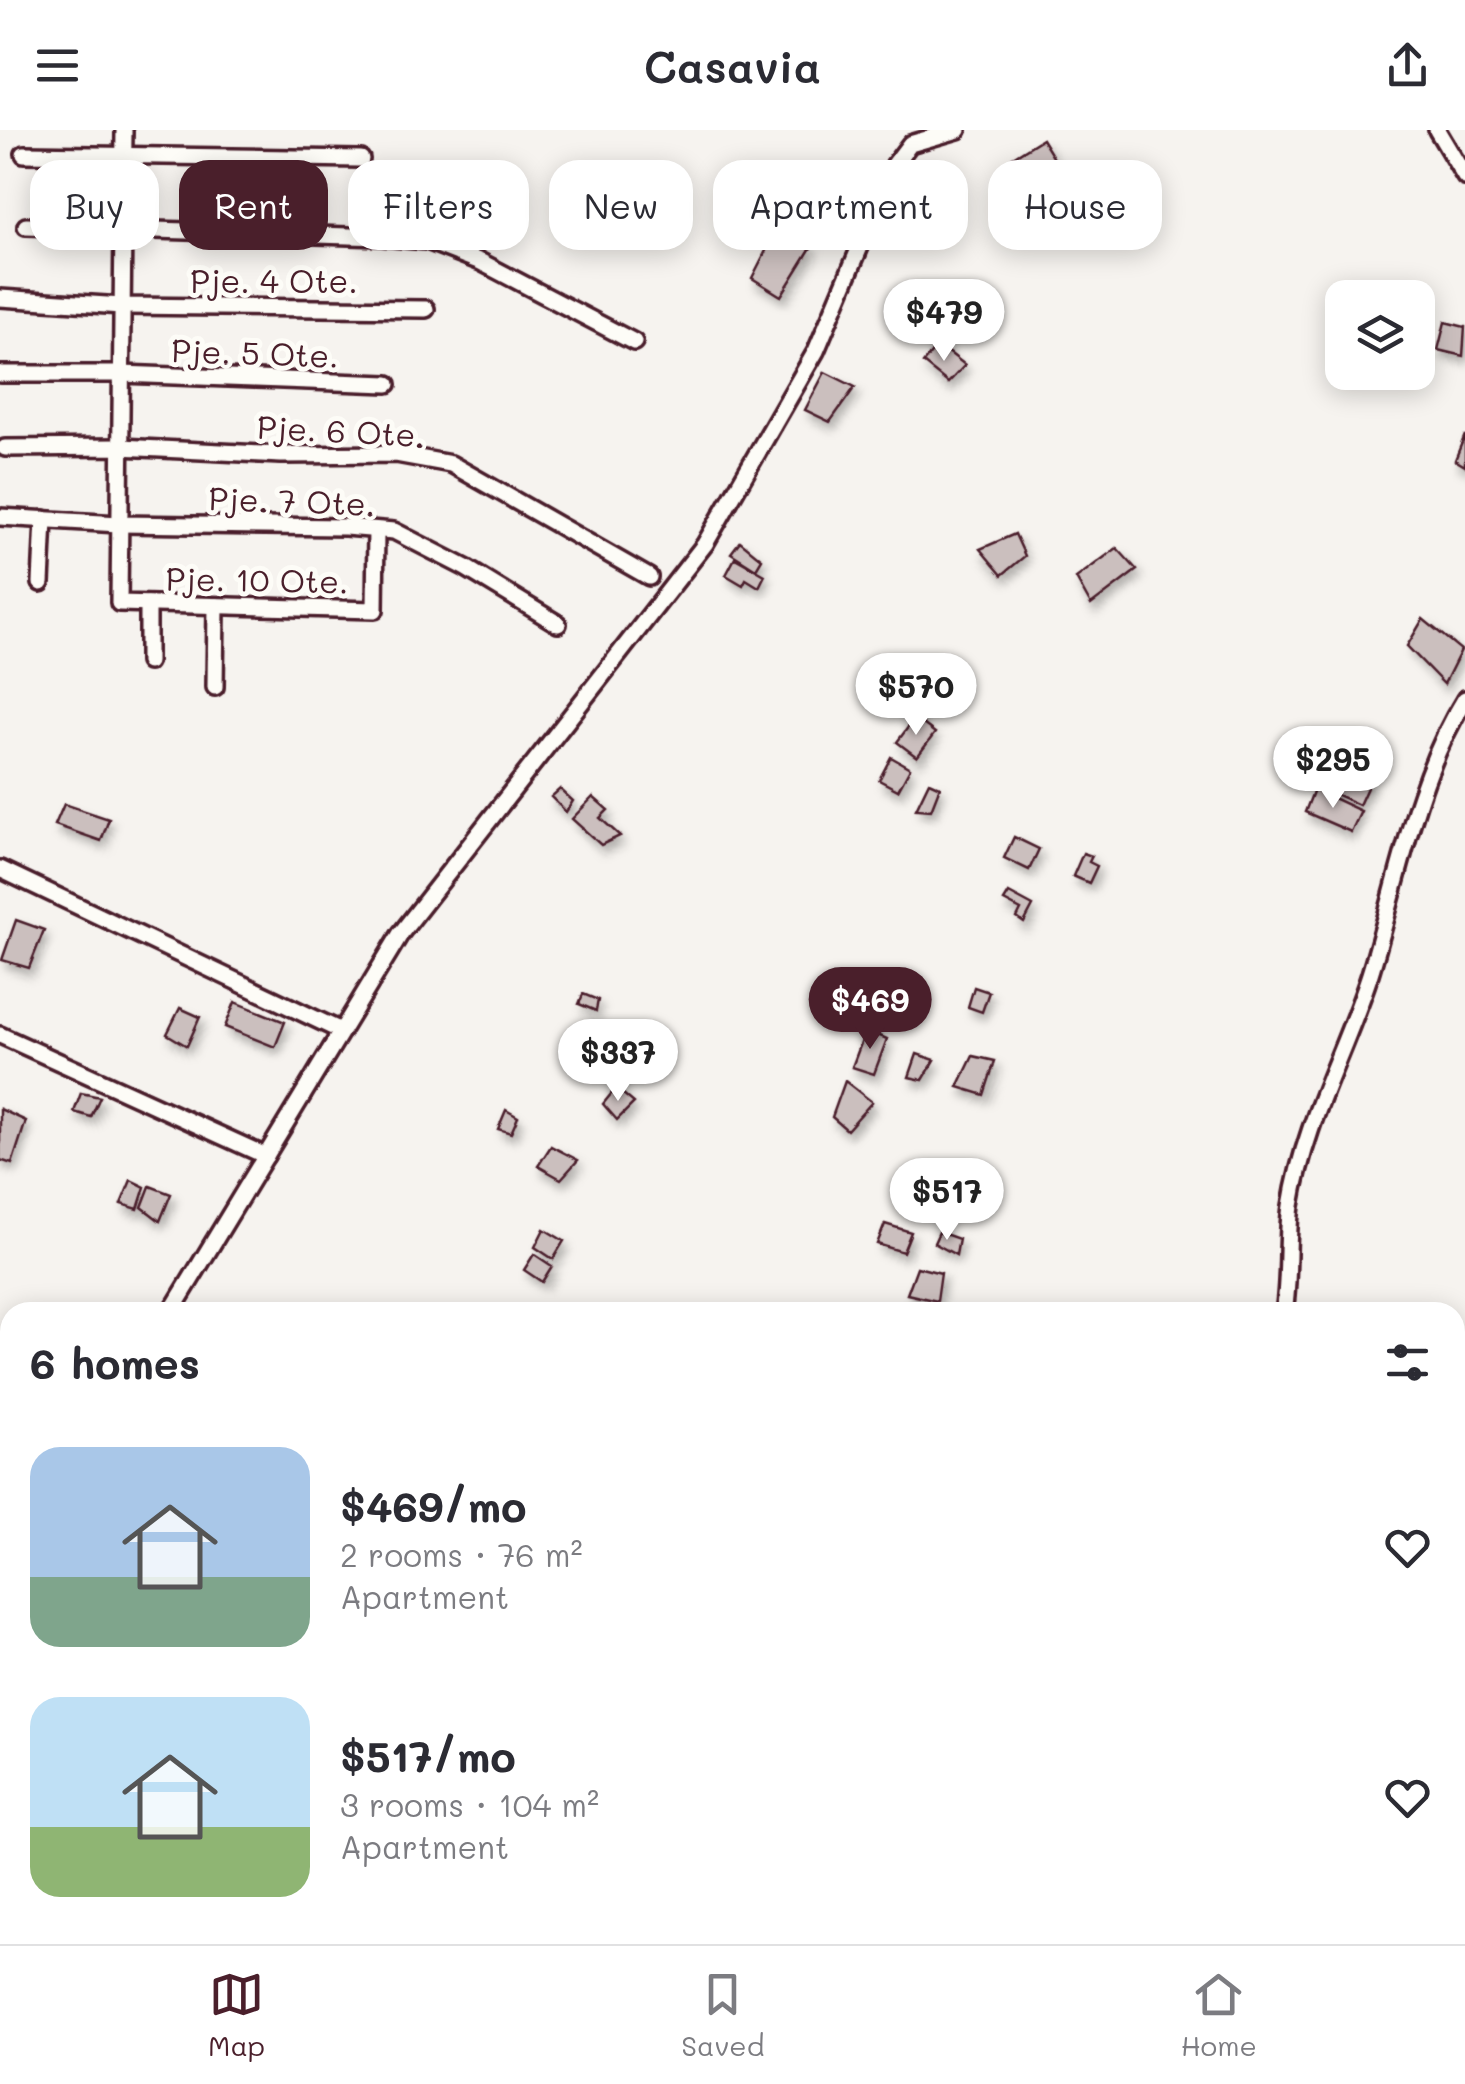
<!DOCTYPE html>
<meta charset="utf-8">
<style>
:root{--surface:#fff;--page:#f7f7f7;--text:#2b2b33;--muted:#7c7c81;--line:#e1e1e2;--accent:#4a1f2b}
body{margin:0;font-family:Mali,sans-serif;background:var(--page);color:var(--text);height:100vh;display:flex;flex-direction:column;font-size:38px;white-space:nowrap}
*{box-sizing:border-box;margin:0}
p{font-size:32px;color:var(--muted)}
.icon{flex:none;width:55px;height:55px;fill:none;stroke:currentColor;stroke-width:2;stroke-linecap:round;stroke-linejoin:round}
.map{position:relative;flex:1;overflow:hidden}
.panel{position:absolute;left:0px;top:1172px;width:1465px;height:642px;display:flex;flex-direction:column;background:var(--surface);border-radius:30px 30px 0 0;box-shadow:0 5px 25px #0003}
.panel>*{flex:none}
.guide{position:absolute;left:30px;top:30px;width:1405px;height:90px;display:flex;gap:20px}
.controls{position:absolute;left:1325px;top:150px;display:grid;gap:20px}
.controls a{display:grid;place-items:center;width:110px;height:110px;border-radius:20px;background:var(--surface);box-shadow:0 5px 25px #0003;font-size:50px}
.price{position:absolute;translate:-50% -85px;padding:0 22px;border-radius:35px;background:#fff;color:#222;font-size:32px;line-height:65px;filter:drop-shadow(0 2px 5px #0008)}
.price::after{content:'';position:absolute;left:50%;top:60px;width:30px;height:22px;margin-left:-15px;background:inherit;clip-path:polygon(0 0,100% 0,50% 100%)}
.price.on{background:var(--accent);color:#fff}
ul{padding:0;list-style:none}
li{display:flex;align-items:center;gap:30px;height:250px;padding:0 30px}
li span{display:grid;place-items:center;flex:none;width:280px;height:200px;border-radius:30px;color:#555}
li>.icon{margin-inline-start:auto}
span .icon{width:120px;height:120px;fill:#fffc;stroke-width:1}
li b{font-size:42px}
h2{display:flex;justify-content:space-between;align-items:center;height:120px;padding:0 30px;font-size:42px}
.tag{padding:0 35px;border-radius:30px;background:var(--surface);box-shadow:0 5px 25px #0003;font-size:35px;line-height:90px}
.tag.on{background:var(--accent);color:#fff}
header{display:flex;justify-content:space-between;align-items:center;height:130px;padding:0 30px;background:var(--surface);font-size:45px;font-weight:600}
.tab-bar{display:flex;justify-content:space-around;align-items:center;height:140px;border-top:2px solid var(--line);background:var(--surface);font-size:28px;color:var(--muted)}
.tab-bar a{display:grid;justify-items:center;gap:5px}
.tab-bar .on{color:var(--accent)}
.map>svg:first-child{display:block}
.building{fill:#cbbfbe;stroke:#4a1f2b;stroke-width:2.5;filter:url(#shadow)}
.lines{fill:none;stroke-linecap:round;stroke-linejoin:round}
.minor-casing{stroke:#4a1f2b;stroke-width:22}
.minor{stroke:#fdfcf7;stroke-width:15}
.labels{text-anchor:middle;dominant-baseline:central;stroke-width:10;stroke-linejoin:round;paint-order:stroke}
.street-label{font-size:32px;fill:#4a1f2b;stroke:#fdfcf7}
</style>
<header><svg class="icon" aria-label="menu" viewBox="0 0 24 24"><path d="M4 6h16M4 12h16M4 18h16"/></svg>Casavia<svg class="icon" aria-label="share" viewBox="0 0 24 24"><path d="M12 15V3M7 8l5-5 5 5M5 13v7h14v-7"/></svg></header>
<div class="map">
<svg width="1465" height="1814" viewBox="0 0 1465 1814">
<defs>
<filter id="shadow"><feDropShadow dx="4" dy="7" stdDeviation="5" flood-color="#0004"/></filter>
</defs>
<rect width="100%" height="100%" fill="#f6f3ef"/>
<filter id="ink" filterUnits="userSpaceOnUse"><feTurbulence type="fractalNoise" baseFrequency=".01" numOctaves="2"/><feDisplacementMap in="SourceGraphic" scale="20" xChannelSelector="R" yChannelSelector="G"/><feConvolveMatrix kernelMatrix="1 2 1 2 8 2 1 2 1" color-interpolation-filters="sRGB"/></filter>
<g filter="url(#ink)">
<g class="building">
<path d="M1042,9l16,26 -16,10 4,6 -13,8 -20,-32z"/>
<path d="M1085,38l9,11 8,-7 15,16 -36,33 -25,-28z"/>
<path d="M776,101l36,15 -31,50 -29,-18z"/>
<path d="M1445,192l20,5 -2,29 -25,-6z"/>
<path d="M938,214l27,21 -17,18 -25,-20z"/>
<path d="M825,242l30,15 -25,35 -25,-12z"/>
<path d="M1465,305v31l-10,-6z"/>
<path d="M1015,404l10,22 -23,19 -22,-26z"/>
<path d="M740,411l22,18 -6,10 -25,-16z"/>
<path d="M1117,418l20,22 -46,35 -15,-27z"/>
<path d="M735,428l30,17 -6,12 -13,-8 -3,6 -17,-10z"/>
<path d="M1423,489l38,31 -17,34 -37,-38z"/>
<path d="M915,588l20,15 -18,24 -20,-15z"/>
<path d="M1340,625l20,9 -5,10 15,7 -11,24 -35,-16z"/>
<path d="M891,627l19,11 -12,22 -19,-10z"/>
<path d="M929,652l11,5 -9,23 -15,-1z"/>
<path d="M560,659l13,12 -7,11 -15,-15z"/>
<path d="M1314,659l47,22 -10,21 -46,-20z"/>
<path d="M593,667l15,13 -8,8 20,18 -19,9 -29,-26z"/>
<path d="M64,674l45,15 -8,22 -46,-16z"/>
<path d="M1014,707l25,12 -10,21 -25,-12z"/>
<path d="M1083,723l9,3 -3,6 8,4 -8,17 -16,-7z"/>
<path d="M1009,763l24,13 -9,17 -7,-5 4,-8 -17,-9z"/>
<path d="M16,790l28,10 -15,38 -27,-8z"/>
<path d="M974,857l15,5 -7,20 -14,-5z"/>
<path d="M583,864l15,6 -2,11 -17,-7z"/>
<path d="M235,872l50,20 -10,25 -50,-20z"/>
<path d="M180,878l20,9 -13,29 -20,-12z"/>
<path d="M866,900l21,9 -13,35 -22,-7z"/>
<path d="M917,924l18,6 -12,20 -14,-3z"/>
<path d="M973,926l22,5 -11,34 -26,-8z"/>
<path d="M845,951l27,21 -25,28 -15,-13z"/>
<path d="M616,958l18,15 -17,17 -14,-16z"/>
<path d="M81,963l19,4 -9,20 -17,-5z"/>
<path d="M0,979l26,12 -14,43 -12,-4z"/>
<path d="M506,980l12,7 -7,16 -13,-4z"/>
<path d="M551,1016l27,14 -17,19 -23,-13z"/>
<path d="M131,1050l14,7 -7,22 -17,-5z"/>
<path d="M150,1056l21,8 -11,27 -18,-14z"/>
<path d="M885,1094l26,8 -8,20 -26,-8z"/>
<path d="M544,1099l20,12 -11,18 -18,-12z"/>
<path d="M939,1102l20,7 -3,16 -22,-12z"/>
<path d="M534,1124l18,12 -10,16 -18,-12z"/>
<path d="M917,1137l24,6 -4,28 -30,-7z"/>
<path d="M10,1562v33l-10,-7v-11z"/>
<path d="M847,1805h29l-3,9h-28z"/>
</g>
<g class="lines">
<g class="minor-casing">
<g id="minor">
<path d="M124,0l-5,473 256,7 1,-80"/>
<path d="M1437,0l28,47"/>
<path d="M24,24l337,5"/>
<path d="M26,96l356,11 45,4 54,21 153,80"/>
<path d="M0,168l122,8 304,3"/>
<path d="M0,244h121l267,10"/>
<path d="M5,318l115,-1 161,8 115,-1 55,10 198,113"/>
<path d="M0,387l119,7 226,3 49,4 72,37 92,56"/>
<path d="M41,453l3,-64"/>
<path d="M148,532v-58"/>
<path d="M215,557l1,-81"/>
<path d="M0,739l341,162"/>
<path d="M0,905l266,121"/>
<path d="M171,1182l230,-379 304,-389 111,-193 79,-187 15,-20 48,-14"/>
<path d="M1284,1182c6,-35 2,-71 7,-106 13,-83 54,-154 79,-232 28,-90 44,-193 95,-275"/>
<path d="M0,1438l10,-8"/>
<path d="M0,1505l10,6"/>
<path d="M1041,1814l10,-9"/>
</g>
</g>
<use href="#minor" class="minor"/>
</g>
</g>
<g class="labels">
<g class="street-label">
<text x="274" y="150">Pje. 4 Ote.</text>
<text transform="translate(255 222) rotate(2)">Pje. 5 Ote.</text>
<text transform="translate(341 300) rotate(3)">Pje. 6 Ote.</text>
<text transform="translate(292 370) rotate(2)">Pje. 7 Ote.</text>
<text transform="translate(257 449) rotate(1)">Pje. 10 Ote.</text>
</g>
</g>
</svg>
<div class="controls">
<a><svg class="icon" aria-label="layers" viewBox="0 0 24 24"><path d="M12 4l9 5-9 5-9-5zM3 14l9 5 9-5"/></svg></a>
</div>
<b class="price" style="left:944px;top:234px">$479</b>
<b class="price" style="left:916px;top:608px">$570</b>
<b class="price" style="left:1333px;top:681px">$295</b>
<b class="price on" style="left:870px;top:922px">$469</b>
<b class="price" style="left:618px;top:974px">$337</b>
<b class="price" style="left:947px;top:1113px">$517</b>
<div class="guide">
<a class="tag">Buy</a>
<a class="tag on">Rent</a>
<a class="tag">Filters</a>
<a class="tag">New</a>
<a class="tag">Apartment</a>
<a class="tag">House</a>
</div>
<section class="panel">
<h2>6 homes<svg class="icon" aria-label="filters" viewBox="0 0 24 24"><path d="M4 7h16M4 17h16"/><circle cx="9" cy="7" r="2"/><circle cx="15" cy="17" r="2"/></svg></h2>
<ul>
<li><span style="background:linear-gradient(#a9c7e8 65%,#7fa58c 0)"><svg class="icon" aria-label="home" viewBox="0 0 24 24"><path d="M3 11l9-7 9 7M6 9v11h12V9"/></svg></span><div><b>$469/mo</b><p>2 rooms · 76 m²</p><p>Apartment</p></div><svg class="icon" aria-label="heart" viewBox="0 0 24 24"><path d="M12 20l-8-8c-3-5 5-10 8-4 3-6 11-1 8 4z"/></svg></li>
<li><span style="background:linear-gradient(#bfe0f5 65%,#8fb573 0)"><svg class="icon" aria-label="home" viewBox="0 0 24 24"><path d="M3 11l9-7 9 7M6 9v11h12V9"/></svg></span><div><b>$517/mo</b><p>3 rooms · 104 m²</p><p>Apartment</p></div><svg class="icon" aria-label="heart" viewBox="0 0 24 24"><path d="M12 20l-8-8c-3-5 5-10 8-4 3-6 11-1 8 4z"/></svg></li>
</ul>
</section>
</div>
<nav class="tab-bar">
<a class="on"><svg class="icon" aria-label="map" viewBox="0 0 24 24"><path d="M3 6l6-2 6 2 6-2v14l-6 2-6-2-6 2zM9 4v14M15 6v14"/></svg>Map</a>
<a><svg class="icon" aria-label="saved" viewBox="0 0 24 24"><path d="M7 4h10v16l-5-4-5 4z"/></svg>Saved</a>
<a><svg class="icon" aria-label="home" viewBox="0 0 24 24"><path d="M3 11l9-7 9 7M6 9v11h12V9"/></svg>Home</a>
</nav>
